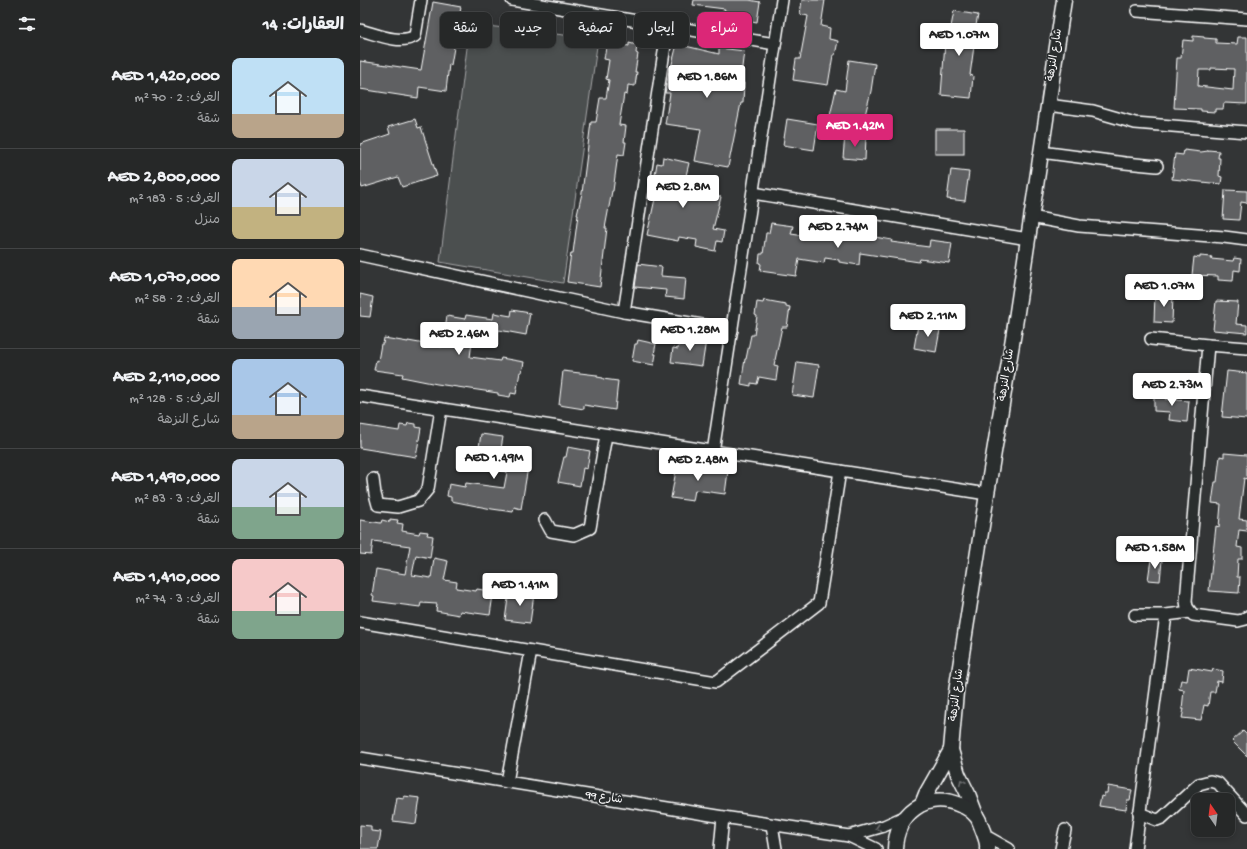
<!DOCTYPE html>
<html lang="ar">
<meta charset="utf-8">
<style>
:root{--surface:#262828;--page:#323434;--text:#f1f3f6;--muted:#a4a6a8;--line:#424445;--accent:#db2777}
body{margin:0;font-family:"Gochi Hand","Playpen Sans Arabic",sans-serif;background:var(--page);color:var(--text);direction:rtl;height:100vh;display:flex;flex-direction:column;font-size:15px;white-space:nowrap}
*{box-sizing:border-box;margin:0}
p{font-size:13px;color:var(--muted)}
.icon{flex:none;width:22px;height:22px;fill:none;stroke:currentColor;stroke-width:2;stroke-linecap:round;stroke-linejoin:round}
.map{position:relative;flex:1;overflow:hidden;direction:ltr}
.details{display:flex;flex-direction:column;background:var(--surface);width:360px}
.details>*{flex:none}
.top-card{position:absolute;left:12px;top:12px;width:380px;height:36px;direction:rtl;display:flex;gap:8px}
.needle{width:26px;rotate:346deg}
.tools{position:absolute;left:831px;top:793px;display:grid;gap:8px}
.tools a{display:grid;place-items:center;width:44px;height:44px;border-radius:8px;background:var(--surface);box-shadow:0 2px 6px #0003,0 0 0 1px var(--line);font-size:20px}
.price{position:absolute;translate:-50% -34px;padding:0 9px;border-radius:4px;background:#fff;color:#222;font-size:13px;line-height:26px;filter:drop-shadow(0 1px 2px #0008)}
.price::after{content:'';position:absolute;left:50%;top:24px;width:12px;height:9px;margin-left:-6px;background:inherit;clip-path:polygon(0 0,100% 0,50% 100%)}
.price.selected{background:var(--accent);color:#fff}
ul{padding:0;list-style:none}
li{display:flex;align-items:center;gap:12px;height:100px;padding:0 16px}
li+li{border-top:1px solid var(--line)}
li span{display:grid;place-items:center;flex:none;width:112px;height:80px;border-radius:8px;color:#555}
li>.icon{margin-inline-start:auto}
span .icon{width:48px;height:48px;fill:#fffc;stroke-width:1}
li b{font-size:17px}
h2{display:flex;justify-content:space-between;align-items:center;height:48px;padding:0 16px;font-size:17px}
.pill{padding:0 14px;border-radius:8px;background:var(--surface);box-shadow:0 2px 6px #0003,0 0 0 1px var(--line);font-size:14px;line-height:36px}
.pill.selected{background:var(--accent);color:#fff}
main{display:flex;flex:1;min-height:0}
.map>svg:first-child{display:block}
.green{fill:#4c4f50;stroke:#a6a7a8}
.building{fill:#5f6162;stroke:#fff;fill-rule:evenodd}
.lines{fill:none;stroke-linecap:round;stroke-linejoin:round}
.minor-casing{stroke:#fff;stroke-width:14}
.major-casing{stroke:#fff;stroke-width:17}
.minor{stroke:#2a2d2e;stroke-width:11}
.major{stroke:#2a2d2e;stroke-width:14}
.oneway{stroke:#6a6c6d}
.labels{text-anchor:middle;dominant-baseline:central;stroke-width:3.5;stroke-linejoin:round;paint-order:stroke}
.street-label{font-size:11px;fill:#fff;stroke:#2a2d2e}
</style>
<main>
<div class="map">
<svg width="887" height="849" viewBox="0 0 887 849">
<rect width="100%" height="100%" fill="#333536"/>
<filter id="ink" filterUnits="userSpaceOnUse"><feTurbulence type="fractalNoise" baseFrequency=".025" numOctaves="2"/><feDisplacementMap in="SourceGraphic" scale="8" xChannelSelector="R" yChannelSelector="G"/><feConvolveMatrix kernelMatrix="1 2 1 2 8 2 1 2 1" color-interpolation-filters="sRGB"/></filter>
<g filter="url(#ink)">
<path class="green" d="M110,24l128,15 -35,244 -123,-21z"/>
<g class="building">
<path d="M334,0h55l11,2 -3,20 -11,-2 1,-6 -23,-3 1,-2 -32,-4z"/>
<path d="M442,0h23l-4,26 9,2 -1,11 9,2 -3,14h-2l-5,30 -35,-5 3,-21h4l8,-43 -8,-2z"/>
<path d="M73,2l28,5 -10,58 -2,-1 -3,27 -27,-4 -1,11 -58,-9v-28l61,9z"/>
<path d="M594,11l24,4 -6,31h2l-4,29 3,1 -2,22 -30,-3 4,-52h3z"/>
<path d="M833,36l11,1v1l12,1v4l21,1 1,-7h9v67l-23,-1 -1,6h-8v3l-14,-1v-2l-27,-1 3,-50h4l2,-18 10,1zM851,68l23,1 -1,21 -35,-4 1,-16h12z"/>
<path d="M247,42l22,4v-3l8,2 -1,8 2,1 -3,18h2l-2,14 -7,-1 -1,10 -3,-1 -5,31 7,1 -2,16h2l-2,13 -6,-1 -5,37h-1l-7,37h2l-7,59 -33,-5 4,-29h2l5,-38h-1l5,-22 9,-71h5l4,-24h6l3,-18 -3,-1 3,-19 -5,-1z"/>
<path d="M317,44l42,10v-6l25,3 -4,32h4l-1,20h-2l-13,64 -33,-6 6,-32 -36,-5 5,-31h-5l4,-21h1z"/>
<path d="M489,60l26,4 -4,27 -8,32 -33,-7 6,-27 9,2z"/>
<path d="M55,119l3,9 3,-1 16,49 -35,11 -4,-10 -36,11 -2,-6v-38l30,-10 -2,-7z"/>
<path d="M427,119l31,5 -4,26 -31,-5z"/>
<rect x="575" y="129" width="29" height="25"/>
<path d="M485,135l21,2 -1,23 -22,-2z"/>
<path d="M824,150l17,2 7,-1v-1l11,1 -1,7h2l-1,18 3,1 -1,7 -49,-5 3,-25 8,1z"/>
<path d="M303,157l26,6 -6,25 38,9 -8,32 11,2 -2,11 -5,-1 -2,10 -19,-4 1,-7 -18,-3 -1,4 -31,-6 13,-59 -5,-1 2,-12 5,1z"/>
<path d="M591,170l18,2 -4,29 -18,-2z"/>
<path d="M865,190l22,1v12l-6,-1 -2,18 -16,-1z"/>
<path d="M411,223l22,3 -2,8 20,3v-5l32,4 1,-8 8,1v2l11,1v3l29,5 -1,2 38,5 1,-7 22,3 -3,20 -29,-4 -1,3 -59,-9 -1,12 -20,-3v-2l-14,-2 -1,5 -25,-4 -3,17 -36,-5 1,-7 -2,-1 1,-9h3l3,-21h3z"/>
<path d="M840,256l12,1 -1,2 22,2 1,-3 7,1 -1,12 -6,-1 -1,11 -15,-1v-4l-26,-1 2,-18 6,1z"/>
<path d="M278,264l24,3 -1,9 25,2 -2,21 -19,-2 1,-7 -31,-3z"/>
<path d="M0,294l13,3 -3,20 -10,-1z"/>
<path d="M795,294l18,1 -1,28 -18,-1z"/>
<path d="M404,300l22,4v2l4,1 -3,20h-5l-8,38 4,1 -2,14 -17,-3 -2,7 -6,-1v3l-10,-2 4,-25h1l5,-24h3l3,-19 -2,-1 2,-13 6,1z"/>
<path d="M856,301l22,1 -2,22 11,1v8l-34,-3z"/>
<path d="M152,310l18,3 -4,22 -27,-5 -1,2h-1l-1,8 -18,-3 -1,6 -5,-1 -2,15 30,4 1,-3 23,4 -2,10h-2l-4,22 -5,-1 -1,4 -12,-2v-2l-61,-9 -35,-7 1,-3 -29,-4 2,-10 2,1 3,-17h2l1,-6 24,4v-1l34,6 5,-31 18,3 1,-4 27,4 1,-6 17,3z"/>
<path d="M573,323l8,1 -5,28 -22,-4 4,-23 14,3z"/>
<path d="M327,337l19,3 -4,26 -31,-4 2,-14 5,1 1,-7 7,1z"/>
<path d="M278,340l18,4 -2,10h2l-2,11 -22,-4 3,-17h2z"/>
<path d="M437,362l22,3 -5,33 -22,-3z"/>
<path d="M203,371l34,4v2l6,1v1l15,2 -3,29 -31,-5v4l-25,-4z"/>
<path d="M867,371l20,2v46l-25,-2z"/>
<path d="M794,392l12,1 -1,6 24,2 -2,21 -18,-2 1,-8 -16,-1z"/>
<path d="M48,423l8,1v3l5,1 -5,29 -56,-9v-23l39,6 1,-6 7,1z"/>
<path d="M121,434l22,3 -4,23 25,3v3l4,1 -7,42 -7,-2 -1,5 -21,-3 -41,-8v-4l-4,-1 2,-12 16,3 1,-4 38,5 3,-16 -31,-5z"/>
<path d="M208,447l22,4 -3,18 -4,-1 -3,18 -22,-4 6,-25h2z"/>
<path d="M864,453l23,2v24l-3,-1 -5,41 8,1v11l-8,-1 -2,17 5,1v11h-4l-1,18h3l-1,16 -30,-2 7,-65 3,1 2,-23 -9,-1 3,-21h2l3,-26 4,1z"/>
<path d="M317,465l28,5v-2l23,3 -3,23 -30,-4 -2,11 -22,-3z"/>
<path d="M30,519l8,1 -1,3 6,1 -1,7 17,3 1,-3 8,1 -1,3 6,1 -3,22 -14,-3 -4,20 19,3 3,-20 14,3 -4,19 13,2 -1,6 20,3 1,-2 13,2 1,-4 11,1 -1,8 -8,-1 -3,20 -30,-4 -1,4 -23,-4 1,-7 -16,-1 -1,4 -47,-6 1,-5 -2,-1 4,-26 29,5 5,-28 -37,-5 -2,14 -11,-1v-34l21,3 1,-3 8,2z"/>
<path d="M791,559l11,1 -2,21 -12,-1z"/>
<path d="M149,591l25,3 -4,29 -25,-3z"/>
<path d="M829,668l23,4 1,-3 10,2 -1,11 -5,-1 -2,11h-5l-2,14 -4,-1 -3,15 -19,-2 2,-9h-2l2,-19 -5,-1 2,-9 6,1z"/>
<path d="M883,731l4,4v21l-15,-15z"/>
<path d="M748,786l24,4 -2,10h-3l-1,10 -27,-4 2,-10 3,1v-4h3z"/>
<path d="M44,796l16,2 -4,26 -23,-3 4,-23 7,1z"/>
<path d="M0,825l11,1v5l10,1 -3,17h-18z"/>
</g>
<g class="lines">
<g class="minor-casing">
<g id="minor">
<path d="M152,0l263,44"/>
<path d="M777,11l110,8"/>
<path d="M0,30c16,4 40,15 55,6l6,-36"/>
<path d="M688,105l45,6 42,12 112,9"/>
<path d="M681,152l84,11 32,3"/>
<path d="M393,193l275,46"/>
<path d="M671,217l48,9 145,11 23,3"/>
<path d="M0,255l264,57 108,18"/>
<path d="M264,312l44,-286"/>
<path d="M791,339l57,6 39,3"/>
<path d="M848,345l-22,256 1,6 6,8 38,5 7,1 8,-2 1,-2"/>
<path d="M0,396l627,98"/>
<path d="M353,452l69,-452"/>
<path d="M13,479l2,15 3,11 20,2 20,-6 10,-12 13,-80"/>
<path d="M185,520l6,11 23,4 16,-7 16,-93"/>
<path d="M775,615h31l24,-3"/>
<path d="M0,622l356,60 103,-79 21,-132"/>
<path d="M0,758l363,59 126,19 27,13"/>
<path d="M147,782l24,-131"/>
<path d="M779,813l18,7 5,-2 37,-34 11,-3 8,2 29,32"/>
<path d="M412,825l4,24"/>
<path d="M624,835l25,14"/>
<path d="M489,836l35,-10 22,-10"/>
<path d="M360,849l3,-32"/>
<path d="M701,849l4,-19"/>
<path d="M775,849l31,-234"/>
</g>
</g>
<g class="major-casing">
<g id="major">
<path d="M591,750l5,-58 31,-198 27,-162 50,-332"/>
<path d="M562,804l4,-10 25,-44 7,24 10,20 8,21"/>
<path d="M535,849c1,-35 31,-59 65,-44 6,2 13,7 17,12 3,4 4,10 6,14 2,6 5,12 4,18"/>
</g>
</g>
<use href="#minor" class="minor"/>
<use href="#major" class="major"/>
</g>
<defs><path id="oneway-chevron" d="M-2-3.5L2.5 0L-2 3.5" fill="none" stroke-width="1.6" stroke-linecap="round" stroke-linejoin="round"/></defs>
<g class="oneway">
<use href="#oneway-chevron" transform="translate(602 782) rotate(-117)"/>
<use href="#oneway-chevron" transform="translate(518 828) rotate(161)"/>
</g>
</g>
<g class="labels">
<g class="street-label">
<text transform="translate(695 55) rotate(-81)">شارع النزهة</text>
<text transform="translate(647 375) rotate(-81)">شارع النزهة</text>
<text transform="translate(597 695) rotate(-83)">شارع النزهة</text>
<text transform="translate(244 798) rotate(9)">شارع 99</text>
</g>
</g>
</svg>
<div class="tools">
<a><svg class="needle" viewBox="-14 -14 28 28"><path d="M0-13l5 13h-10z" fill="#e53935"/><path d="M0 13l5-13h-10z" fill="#a4a6a8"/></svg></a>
</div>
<b class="price" style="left:599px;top:57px">AED 1.07M</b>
<b class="price" style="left:347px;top:99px">AED 1.86M</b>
<b class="price selected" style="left:495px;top:148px">AED 1.42M</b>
<b class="price" style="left:323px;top:209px">AED 2.8M</b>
<b class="price" style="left:478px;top:249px">AED 2.74M</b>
<b class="price" style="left:804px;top:308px">AED 1.07M</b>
<b class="price" style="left:568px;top:338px">AED 2.11M</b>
<b class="price" style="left:330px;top:352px">AED 1.28M</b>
<b class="price" style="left:99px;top:356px">AED 2.46M</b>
<b class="price" style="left:812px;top:407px">AED 2.73M</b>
<b class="price" style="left:134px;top:480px">AED 1.49M</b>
<b class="price" style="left:338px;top:482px">AED 2.48M</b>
<b class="price" style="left:795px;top:570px">AED 1.58M</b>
<b class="price" style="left:160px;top:607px">AED 1.41M</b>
<div class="top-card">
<a class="pill selected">شراء</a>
<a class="pill">إيجار</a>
<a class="pill">تصفية</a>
<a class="pill">جديد</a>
<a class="pill">شقة</a>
</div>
</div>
<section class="details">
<h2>العقارات: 14<svg class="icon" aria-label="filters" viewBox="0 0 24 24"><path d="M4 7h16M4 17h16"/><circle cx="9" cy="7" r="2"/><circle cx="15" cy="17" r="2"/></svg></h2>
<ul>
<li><span style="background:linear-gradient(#bfe0f5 70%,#b9a48a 0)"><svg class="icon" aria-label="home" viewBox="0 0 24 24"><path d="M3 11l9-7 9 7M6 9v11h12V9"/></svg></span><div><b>AED 1,420,000</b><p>الغرف: 2 · 70 m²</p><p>شقة</p></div></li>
<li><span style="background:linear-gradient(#c9d6e8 60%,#c2b280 0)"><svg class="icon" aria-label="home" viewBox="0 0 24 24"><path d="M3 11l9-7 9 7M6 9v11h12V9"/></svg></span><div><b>AED 2,800,000</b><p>الغرف: 5 · 183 m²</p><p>منزل</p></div></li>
<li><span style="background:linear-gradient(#ffd9b3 60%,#9aa5b1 0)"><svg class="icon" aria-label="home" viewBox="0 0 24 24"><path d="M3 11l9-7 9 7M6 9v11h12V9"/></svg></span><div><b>AED 1,070,000</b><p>الغرف: 2 · 58 m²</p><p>شقة</p></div></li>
<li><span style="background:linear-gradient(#a9c7e8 70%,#b9a48a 0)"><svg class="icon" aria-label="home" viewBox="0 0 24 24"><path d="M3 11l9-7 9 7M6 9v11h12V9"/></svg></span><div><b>AED 2,110,000</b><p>الغرف: 5 · 128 m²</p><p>شارع النزهة</p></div></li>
<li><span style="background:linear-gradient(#c9d6e8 60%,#7fa58c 0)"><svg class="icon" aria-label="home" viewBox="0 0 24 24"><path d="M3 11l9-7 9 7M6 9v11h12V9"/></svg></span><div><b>AED 1,490,000</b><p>الغرف: 3 · 83 m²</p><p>شقة</p></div></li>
<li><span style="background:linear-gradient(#f6c9c9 65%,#7fa58c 0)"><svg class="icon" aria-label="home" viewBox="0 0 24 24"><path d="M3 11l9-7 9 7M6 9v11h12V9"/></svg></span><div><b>AED 1,410,000</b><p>الغرف: 3 · 74 m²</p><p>شقة</p></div></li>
</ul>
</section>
</main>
